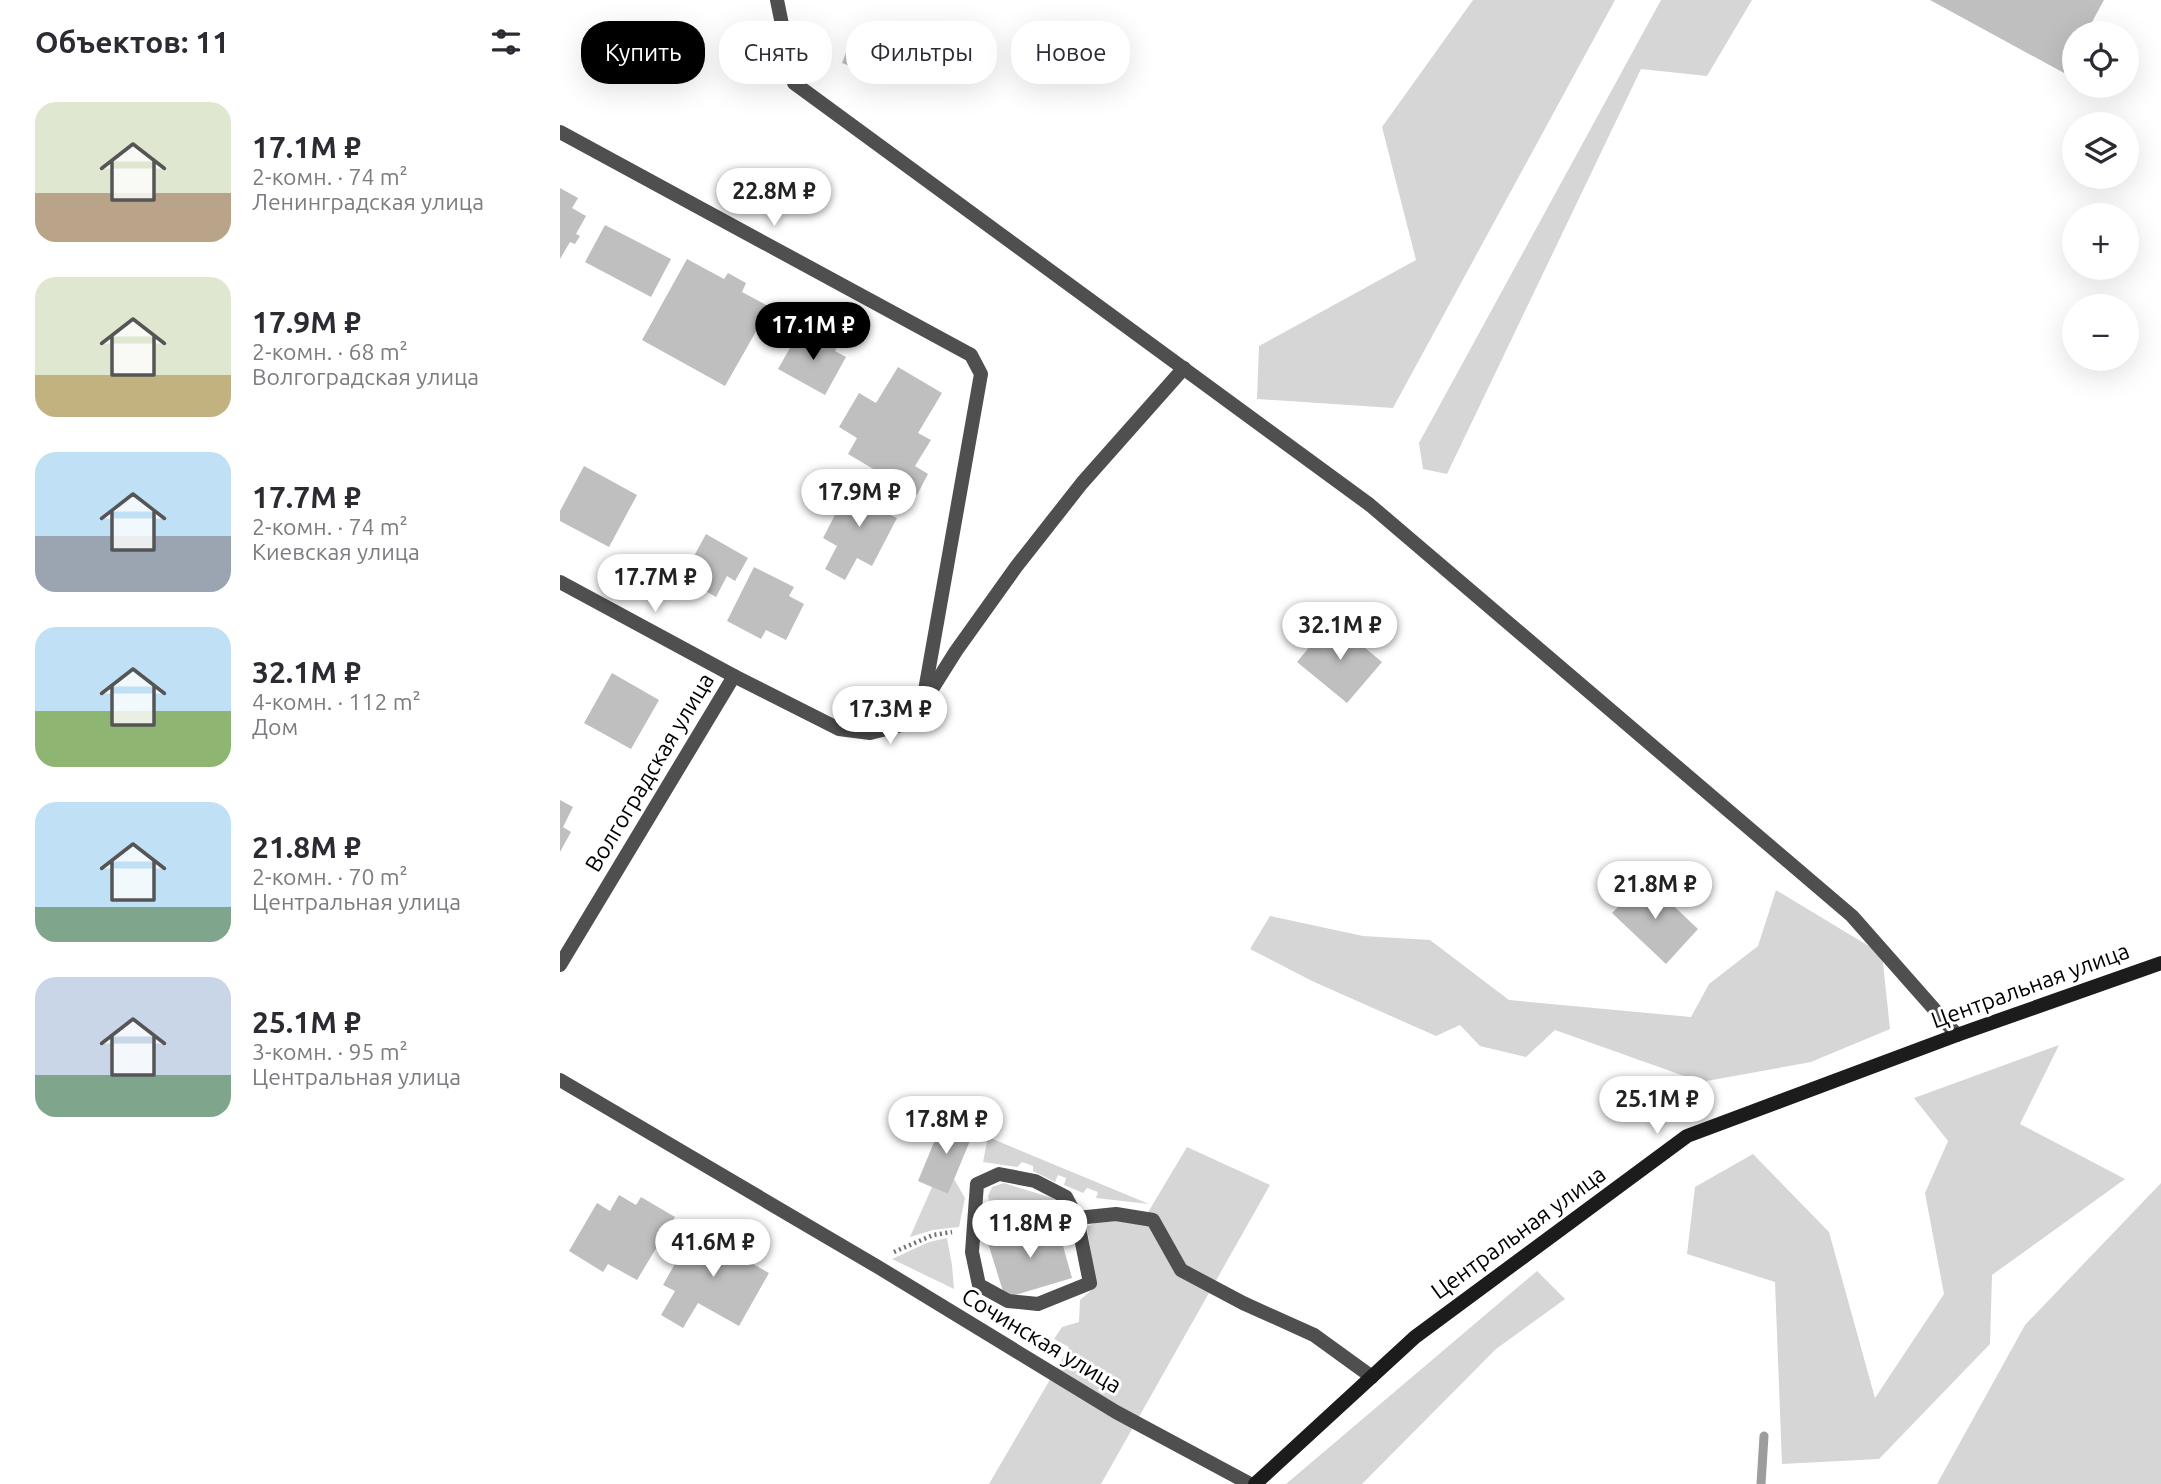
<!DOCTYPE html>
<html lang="ru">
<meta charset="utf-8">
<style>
:root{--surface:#fff;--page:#f2f2f3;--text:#2b2b33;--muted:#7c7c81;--accent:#000}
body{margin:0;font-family:Ubuntu,sans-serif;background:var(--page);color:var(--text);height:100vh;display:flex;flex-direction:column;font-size:26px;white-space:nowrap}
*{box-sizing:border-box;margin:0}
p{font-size:23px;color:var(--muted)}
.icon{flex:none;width:38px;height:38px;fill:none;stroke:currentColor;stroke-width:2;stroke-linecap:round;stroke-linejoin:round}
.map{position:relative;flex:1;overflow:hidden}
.sheet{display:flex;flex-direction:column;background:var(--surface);width:560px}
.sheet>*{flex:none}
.hud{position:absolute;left:21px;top:21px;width:665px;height:63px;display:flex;gap:14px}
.tools{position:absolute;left:1502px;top:21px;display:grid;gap:14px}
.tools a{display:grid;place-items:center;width:77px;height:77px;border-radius:50%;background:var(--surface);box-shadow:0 7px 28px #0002;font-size:35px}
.price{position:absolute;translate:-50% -60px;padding:0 16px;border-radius:24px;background:#fff;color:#222;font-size:23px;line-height:46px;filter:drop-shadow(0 2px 4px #0008)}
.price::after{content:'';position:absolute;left:50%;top:42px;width:21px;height:16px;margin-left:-10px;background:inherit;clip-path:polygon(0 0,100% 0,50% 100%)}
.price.selected{background:var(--accent);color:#fff}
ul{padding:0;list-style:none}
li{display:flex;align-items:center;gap:21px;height:175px;padding:0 35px}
li span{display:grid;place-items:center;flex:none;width:196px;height:140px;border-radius:21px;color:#555}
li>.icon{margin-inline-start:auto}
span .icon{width:84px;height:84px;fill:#fffc;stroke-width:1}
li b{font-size:30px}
h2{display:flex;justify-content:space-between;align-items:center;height:84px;padding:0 35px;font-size:30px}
.tag{padding:0 24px;border-radius:28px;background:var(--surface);box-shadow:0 7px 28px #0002;font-size:24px;line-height:63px}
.tag.selected{background:var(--accent);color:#fff}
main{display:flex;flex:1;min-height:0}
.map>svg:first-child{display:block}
.green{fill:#d6d6d6}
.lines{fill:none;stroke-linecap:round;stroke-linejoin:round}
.stream{stroke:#9d9d9d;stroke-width:9}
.building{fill:#bfbfbf}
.path{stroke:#717171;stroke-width:4.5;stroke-dasharray:2 3.5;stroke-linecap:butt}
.lane{stroke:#4f4f4f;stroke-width:14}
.street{stroke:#4f4f4f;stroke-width:14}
.secondary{stroke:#1c1c1c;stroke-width:14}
.labels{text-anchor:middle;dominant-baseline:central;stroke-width:6;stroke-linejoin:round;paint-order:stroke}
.street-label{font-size:23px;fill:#000;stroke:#fff}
</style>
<main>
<section class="sheet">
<h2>Объектов: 11<svg class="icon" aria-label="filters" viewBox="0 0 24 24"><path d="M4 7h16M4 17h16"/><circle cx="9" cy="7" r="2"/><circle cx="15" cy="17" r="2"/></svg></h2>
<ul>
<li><span style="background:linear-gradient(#dfe7d0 65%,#b9a48a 0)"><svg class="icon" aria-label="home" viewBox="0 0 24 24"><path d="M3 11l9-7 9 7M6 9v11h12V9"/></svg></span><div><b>17.1M ₽</b><p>2-комн. · 74 m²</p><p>Ленинградская улица</p></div></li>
<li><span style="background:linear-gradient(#dfe7d0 70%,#c2b280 0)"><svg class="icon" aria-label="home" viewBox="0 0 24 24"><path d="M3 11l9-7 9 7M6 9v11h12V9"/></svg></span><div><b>17.9M ₽</b><p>2-комн. · 68 m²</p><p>Волгоградская улица</p></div></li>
<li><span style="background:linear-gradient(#bfe0f5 60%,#9aa5b1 0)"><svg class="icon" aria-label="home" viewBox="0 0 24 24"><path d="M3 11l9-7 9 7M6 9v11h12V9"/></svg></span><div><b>17.7M ₽</b><p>2-комн. · 74 m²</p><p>Киевская улица</p></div></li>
<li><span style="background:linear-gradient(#bfe0f5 60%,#8fb573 0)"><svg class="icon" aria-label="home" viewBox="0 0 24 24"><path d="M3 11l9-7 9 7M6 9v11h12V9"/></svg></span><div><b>32.1M ₽</b><p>4-комн. · 112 m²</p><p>Дом</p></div></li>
<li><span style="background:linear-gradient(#bfe0f5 75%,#7fa58c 0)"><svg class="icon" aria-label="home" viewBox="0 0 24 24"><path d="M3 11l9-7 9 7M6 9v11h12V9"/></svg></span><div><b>21.8M ₽</b><p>2-комн. · 70 m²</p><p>Центральная улица</p></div></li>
<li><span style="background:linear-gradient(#c9d6e8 70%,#7fa58c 0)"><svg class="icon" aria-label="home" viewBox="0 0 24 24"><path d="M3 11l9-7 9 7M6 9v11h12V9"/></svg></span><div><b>25.1M ₽</b><p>3-комн. · 95 m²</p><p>Центральная улица</p></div></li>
</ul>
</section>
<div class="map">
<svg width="1601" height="1484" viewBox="0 0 1601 1484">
<rect width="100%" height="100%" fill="#fff"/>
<g class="green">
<path d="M913,0h142l-222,408 -136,-9 2,-53 157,-86 -34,-133z"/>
<path d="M1101,0h91l-45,76 -66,-7 -194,405 -24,-5 -4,-26z"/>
<path d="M1216,890l106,64 8,75 -79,33 -110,20 -146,-52 -29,27 -46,-11 -20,-21 -24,11 -124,-55 -62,-32 20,-33 93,20 67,4 79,60 182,17 18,-33 49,-38z"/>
<path d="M1499,1045l-39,79 105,55 -133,96 -2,69 -111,115 -97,5 -7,-182 -88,-28 8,-67 58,-33 76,78 46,166 69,-104 -19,-101 23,-52 -34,-43z"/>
<path d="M428,1137l161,67 -53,-6 2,-6 -11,-4 -4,5 -19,-8 2,-7 -8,-3 -3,7 -22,-11v-5l-11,-4 -5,5 -34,-5z"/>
<path d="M627,1147l83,38 -169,299h-112l80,-137 -15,-8 8,-12 17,-5 1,-22 16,-14 -9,-59c14,-10 38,-7 54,-3z"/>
<path d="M394,1179l11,19 -6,29 -26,3 -23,7 22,-50 16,7z"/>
<path d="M444,1183l48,15 8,6 -67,13 -5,-21 4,-9z"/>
<path d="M1601,1183v301h-224l88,-159z"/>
<path d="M387,1238l5,27 2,24 -62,-30 37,-17z"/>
<path d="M977,1271l28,28 -69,50 -134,135h-76z"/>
</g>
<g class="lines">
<path class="stream" d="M1201,1484l3,-48"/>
</g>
<g class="building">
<path d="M1370,0h174l-18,33h-12v23l-10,17z"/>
<path d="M294,32l47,19 -11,30 -48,-18z"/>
<path d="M0,188l18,10 -6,10 14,8 -10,18 4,2 -5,8 -5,-2 -10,17z"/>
<path d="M45,225l66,34 -20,38 -66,-35z"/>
<path d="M127,259l37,20 4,-6 18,10 -4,9 28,15 -45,79 -83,-46z"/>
<path d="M239,332l16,9 4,-7 19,11 -3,6 11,6 -21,38 -47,-26z"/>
<path d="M338,367l44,26 -24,40 13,7 -16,26 13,8 -11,21 -69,-41 9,-16 -18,-11 20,-34 17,10z"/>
<path d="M24,466l53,29 -28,52 -49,-26v-10z"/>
<path d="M293,480l41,22 -6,12 9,4 -25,48 -15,-8 -12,22 -20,-11 12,-23 -14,-8z"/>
<path d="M146,534l42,24 -13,23 -8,-5 -11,21 -34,-19z"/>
<path d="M194,567l40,20 -5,9 15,8 -18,36 -20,-10 -5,9 -34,-18z"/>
<path d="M770,622l17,13 6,-3 14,11 -3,4 18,15 -35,41 -50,-41z"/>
<path d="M52,673l47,27 -28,49 -47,-26z"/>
<path d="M0,800l13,7 -10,20 8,5 -11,20z"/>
<path d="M1085,879l53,50 -32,35 -54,-51z"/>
<path d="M384,1118l30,13 -26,63 -30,-13z"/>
<path d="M59,1195l17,10 5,-8 34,20 -38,63 -29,-16 -5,8 -34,-21 28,-48 13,8z"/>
<path d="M496,1221l16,57 -67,20 -17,-55z"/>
<path d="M160,1226l28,16 -9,14 30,17 -30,53 -41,-23 -15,25 -22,-13 14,-24 -12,-6 31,-55 18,10z"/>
</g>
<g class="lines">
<path class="path" d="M334,1252l39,-17 19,-3"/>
<g class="lane">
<path d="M217,0l17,83 576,422 482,411 105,119"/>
<path d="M517,1218l-11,-21 -31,-16 -36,-7 -22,10 -5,68 7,33 29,16 30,3 52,-21 -13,-65 39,-4 37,6 28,50 62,33 71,32 58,42"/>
<path d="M414,1229l98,-21"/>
</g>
<g class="street">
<path d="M0,132l411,223 10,19 -57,322"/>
<path d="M0,582l174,94"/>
<path d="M0,965l174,-289 105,53 31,4 28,-7 24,-21 34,-54 60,-84 66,-84 102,-115"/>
<path d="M0,1080l318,187 238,145 134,72"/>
</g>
<path class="secondary" d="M695,1484l160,-147 272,-201 270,-101 204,-72"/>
</g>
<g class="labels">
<g class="street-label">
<text transform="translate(89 772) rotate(-59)">Волгоградская улица</text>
<text transform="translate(1470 985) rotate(-20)">Центральная улица</text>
<text transform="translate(958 1232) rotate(-36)">Центральная улица</text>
<text transform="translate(482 1340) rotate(31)">Сочинская улица</text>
</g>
</g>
</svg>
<div class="tools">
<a><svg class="icon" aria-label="locate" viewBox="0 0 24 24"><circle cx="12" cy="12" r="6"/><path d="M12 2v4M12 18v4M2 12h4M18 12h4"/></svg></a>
<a><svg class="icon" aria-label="layers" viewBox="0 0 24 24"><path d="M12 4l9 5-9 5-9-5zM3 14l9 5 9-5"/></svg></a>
<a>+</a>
<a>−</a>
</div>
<b class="price" style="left:214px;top:228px">22.8M ₽</b>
<b class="price selected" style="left:253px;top:362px">17.1M ₽</b>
<b class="price" style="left:299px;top:529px">17.9M ₽</b>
<b class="price" style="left:95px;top:614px">17.7M ₽</b>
<b class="price" style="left:780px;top:662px">32.1M ₽</b>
<b class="price" style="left:330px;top:746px">17.3M ₽</b>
<b class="price" style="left:1095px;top:921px">21.8M ₽</b>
<b class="price" style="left:1097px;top:1136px">25.1M ₽</b>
<b class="price" style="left:386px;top:1156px">17.8M ₽</b>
<b class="price" style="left:470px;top:1260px">11.8M ₽</b>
<b class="price" style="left:153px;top:1279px">41.6M ₽</b>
<div class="hud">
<a class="tag selected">Купить</a>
<a class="tag">Снять</a>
<a class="tag">Фильтры</a>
<a class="tag">Новое</a>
</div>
</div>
</main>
